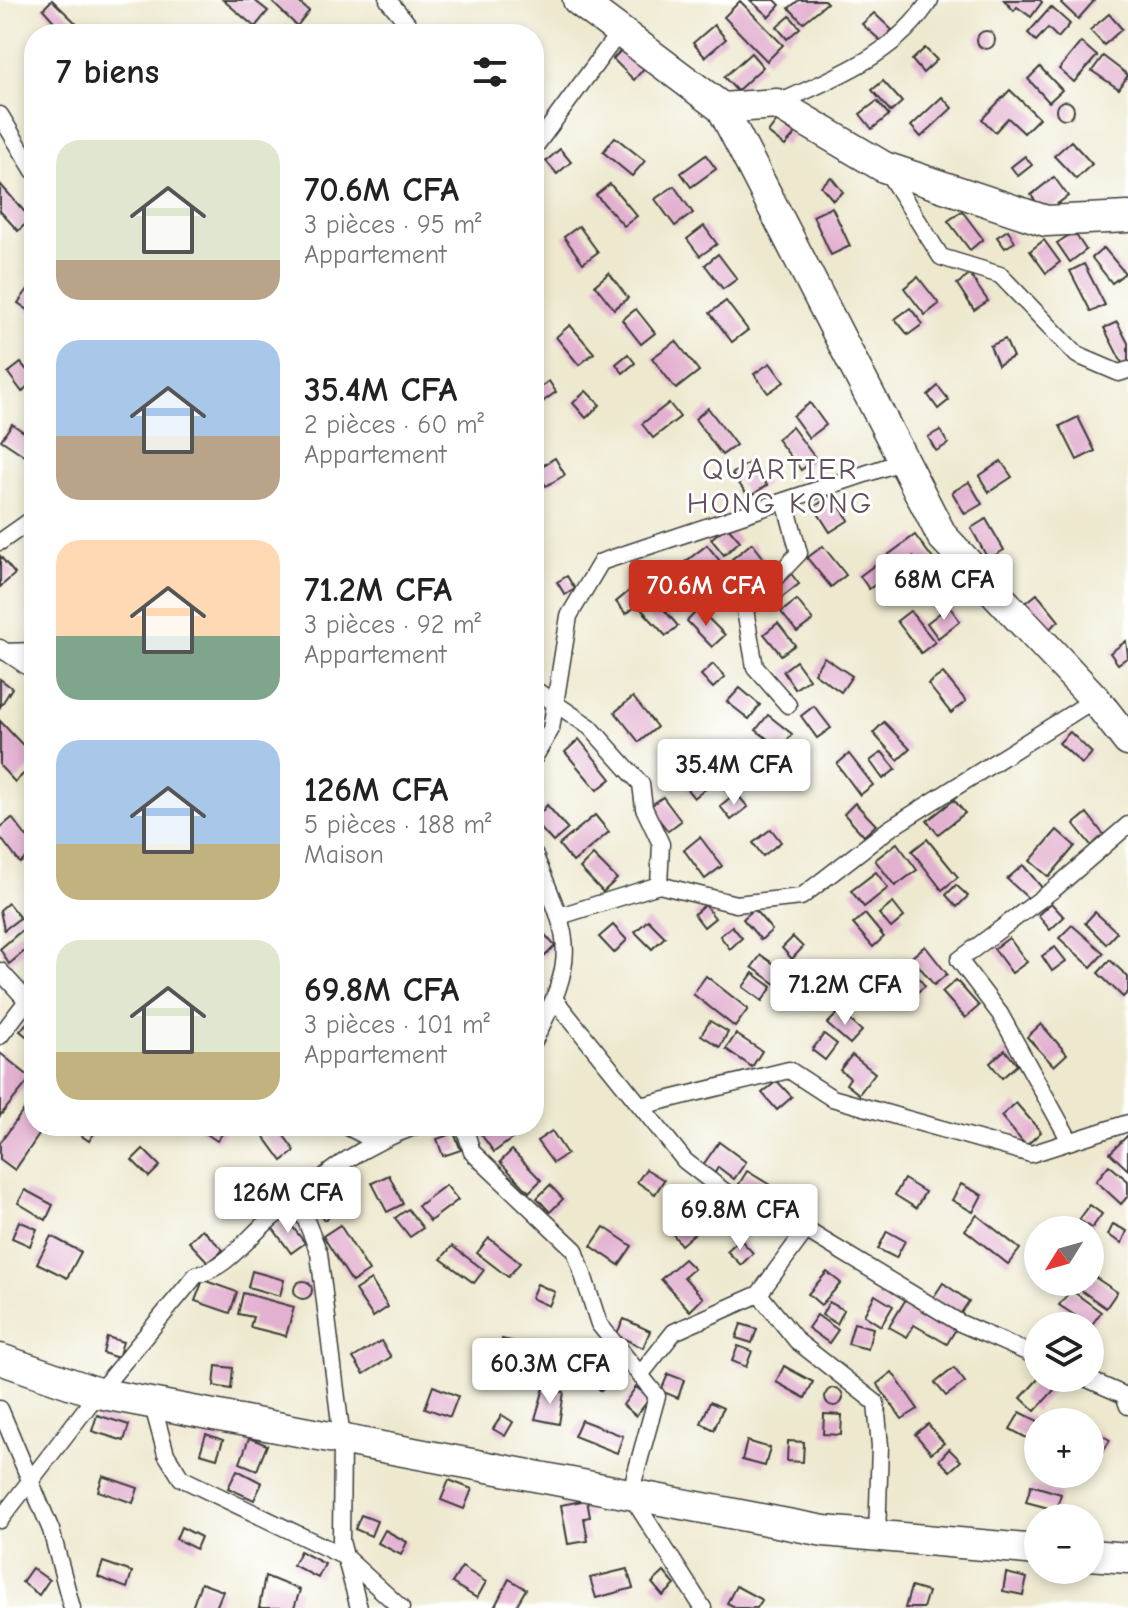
<!DOCTYPE html>
<html lang="fr">
<meta charset="utf-8">
<style>
:root{--surface:#fff;--page:#f2f2f2;--text:#222;--muted:#767676;--accent:#c8321e}
body{margin:0;font-family:"Comic Neue",sans-serif;background:var(--page);color:var(--text);height:100vh;display:flex;flex-direction:column;font-size:30px;white-space:nowrap}
*{box-sizing:border-box;margin:0}
p{font-size:26px;color:var(--muted)}
.icon{flex:none;width:44px;height:44px;fill:none;stroke:currentColor;stroke-width:2;stroke-linecap:round;stroke-linejoin:round}
.map{position:relative;flex:1;overflow:hidden}
.details{position:absolute;left:24px;top:24px;width:520px;height:1112px;display:flex;flex-direction:column;background:var(--surface);border-radius:32px;box-shadow:0 4px 12px #0003}
.details>*{flex:none}
.needle{width:52px;rotate:233deg}
.buttons{position:absolute;left:1024px;top:1216px;display:grid;gap:16px}
.buttons a{display:grid;place-items:center;width:80px;height:80px;border-radius:50%;background:var(--surface);box-shadow:0 4px 12px #0003;font-size:40px}
.price{position:absolute;translate:-50% -68px;padding:0 18px;border-radius:8px;background:#fff;color:#222;font-size:26px;line-height:52px;filter:drop-shadow(0 2px 4px #0008)}
.price::after{content:'';position:absolute;left:50%;top:48px;width:24px;height:18px;margin-left:-12px;background:inherit;clip-path:polygon(0 0,100% 0,50% 100%)}
.price.on{background:var(--accent);color:#fff}
ul{padding:0;list-style:none}
li{display:flex;align-items:center;gap:24px;height:200px;padding:0 32px}
li span{display:grid;place-items:center;flex:none;width:224px;height:160px;border-radius:24px;color:#555}
li>.icon{margin-inline-start:auto}
span .icon{width:96px;height:96px;fill:#fffc;stroke-width:1}
li b{font-size:34px}
h2{display:flex;justify-content:space-between;align-items:center;height:96px;padding:0 32px;font-size:34px}
.map>svg:first-child{display:block}
.building{fill:#e3b1d0}
.lines{fill:none;stroke-linecap:round;stroke-linejoin:round}
.service-casing{stroke:#3b3b37;stroke-width:19}
.minor-casing{stroke:#3b3b37;stroke-width:33}
.service{stroke:#fff;stroke-width:16}
.minor{stroke:#fff;stroke-width:30}
.labels{text-anchor:middle;dominant-baseline:central;stroke-width:6;stroke-linejoin:round;paint-order:stroke}
.quarter-label{font-size:30px;letter-spacing:2px;fill:#62505b;stroke:#fff}
</style>
<div class="map">
<svg width="1128" height="1608" viewBox="0 0 1128 1608">
<rect width="100%" height="100%" fill="#fff"/>
<filter id="ink" filterUnits="userSpaceOnUse"><feTurbulence type="fractalNoise" baseFrequency=".0125" numOctaves="2"/><feDisplacementMap in="SourceGraphic" scale="16" xChannelSelector="R" yChannelSelector="G"/><feConvolveMatrix kernelMatrix="1 2 1 2 8 2 1 2 1" color-interpolation-filters="sRGB"/></filter>
<filter id="wash" filterUnits="userSpaceOnUse"><feTurbulence type="fractalNoise" baseFrequency=".006" numOctaves="4" result="noise"/><feDisplacementMap in="SourceGraphic" scale="32" xChannelSelector="R" yChannelSelector="G"/><feGaussianBlur stdDeviation="1.8" result="paint"/><feColorMatrix in="noise" values="0 0 0 0 0 0 0 0 0 0 0 0 0 0 0 0 0 1.4 0 .05"/><feComposite in="paint" operator="in"/></filter>
<g filter="url(#wash)">
<rect width="100%" height="100%" fill="#ede8ce"/>
<g id="blocks">
<g class="building">
<path d="M52,0l28,27 -8,7h-7l-22,-25z"/>
<path d="M223,0h31l14,11 -13,16z"/>
<path d="M270,0h26l13,11 -12,15z"/>
<path d="M750,0h25l5,5 -11,12z"/>
<path d="M799,0h25l3,3 -24,20 -14,-15z"/>
<path d="M1004,0h36l2,2 -11,15 -14,-10 -3,4z"/>
<path d="M1064,0h28l2,1 -16,18 -17,-16z"/>
<path d="M740,1l43,44 -16,16 -43,-44z"/>
<path d="M1051,7l19,17 -12,14 -10,-10 -12,13 -8,-8z"/>
<path d="M874,13l18,17 -11,11 -19,-17z"/>
<path d="M1109,14l13,15 -18,16 -14,-15z"/>
<path d="M790,16l10,12 -13,11 -10,-12z"/>
<path d="M714,25l12,14 -21,18 -12,-14z"/>
<circle cx="986" cy="40" r="9"/>
<path d="M1081,42l16,14 -23,26 -15,-13z"/>
<path d="M625,46l21,20 -12,14 -21,-21z"/>
<path d="M925,48l12,12 -14,13 -11,-13z"/>
<path d="M751,53l12,14 -26,24 -13,-14z"/>
<path d="M1103,56l25,19 -9,14 -27,-18z"/>
<path d="M1040,67l22,23 -13,12 -21,-23z"/>
<path d="M883,81l19,21 -11,10 -19,-22z"/>
<path d="M1010,90l29,28 -15,15 -16,-15 -13,14 -13,-13z"/>
<path d="M942,97l10,11 -31,29 -10,-11z"/>
<circle cx="1065" cy="110" r="9"/>
<path d="M877,101l12,14 -17,14 -12,-15z"/>
<path d="M777,121l18,13 -10,12 -17,-13z"/>
<path d="M615,137l30,24 -13,15 -29,-24z"/>
<path d="M1071,141l21,23 -16,15 -22,-23z"/>
<path d="M560,149l11,13 -14,12 -11,-13z"/>
<path d="M706,155l10,14 -25,18 -10,-14z"/>
<path d="M1025,156l7,9 -14,11 -7,-9z"/>
<path d="M831,177l12,15 -10,8 -12,-14z"/>
<path d="M1054,177l14,19 -23,17 -14,-18z"/>
<path d="M0,184l31,35 -13,12 -18,-20z"/>
<path d="M610,184l27,32 -13,10 -28,-31z"/>
<path d="M674,186l19,27 -18,13 -20,-27z"/>
<path d="M832,207l18,39 -19,9 -18,-39z"/>
<path d="M962,211l21,28 -13,11 -22,-29z"/>
<path d="M579,226l19,26 -15,11 -19,-26z"/>
<path d="M704,226l13,18 -17,12 -13,-17z"/>
<path d="M1008,230l7,12 -10,6 -8,-11z"/>
<path d="M1074,232l12,18 -16,12 -13,-19z"/>
<path d="M1044,240l16,22 -14,11 -16,-22z"/>
<path d="M1104,248l21,25 -13,10 -20,-25z"/>
<path d="M718,254l19,25 -14,10 -18,-24z"/>
<path d="M1084,264l21,41 -14,7 -21,-41z"/>
<path d="M609,273l19,25 -14,11 -19,-24z"/>
<path d="M970,275l18,26 -14,9 -17,-26z"/>
<path d="M918,277l21,27 -14,11 -21,-27z"/>
<path d="M28,289l6,4v21l-16,-11z"/>
<path d="M726,301l22,29 -16,12 -22,-29z"/>
<path d="M910,308l13,16 -15,11 -13,-16z"/>
<path d="M636,309l19,24 -14,11 -19,-24z"/>
<path d="M1117,322l11,21v22l-4,2 -20,-39z"/>
<path d="M570,325l24,28 -15,12 -23,-28z"/>
<path d="M1005,339l8,18 -15,8 -8,-19z"/>
<path d="M676,341l23,30 -23,18 -24,-31z"/>
<path d="M628,354l7,9 -12,10 -7,-9z"/>
<path d="M21,363l13,16 -12,13 -14,-19z"/>
<path d="M770,363l14,19 -16,11 -14,-19z"/>
<path d="M549,381l7,11 -22,16v-21l2,3z"/>
<path d="M938,386l11,14 -11,9 -10,-14z"/>
<path d="M586,391l14,14 -14,13 -13,-15z"/>
<path d="M669,403l11,14 -27,21 -11,-14z"/>
<path d="M810,403l16,22 -17,13 -16,-22z"/>
<path d="M708,408l28,37 -14,10 -27,-36z"/>
<path d="M1078,417l17,34 -18,9 -17,-34z"/>
<path d="M12,424l22,15v23l-33,-22z"/>
<path d="M792,427l24,32 -15,11 -24,-31z"/>
<path d="M940,430l8,14 -12,7 -8,-14z"/>
<path d="M555,458l10,17 -19,11 -10,-16z"/>
<path d="M1001,461l11,16 -23,15 -10,-16z"/>
<path d="M750,462l17,23 -18,12 -17,-23z"/>
<path d="M969,482l13,22 -17,10 -13,-22z"/>
<path d="M832,495l17,25 -19,12 -16,-25z"/>
<path d="M986,519l18,31 -16,9 -17,-31z"/>
<path d="M727,526l13,15 -16,14 -13,-16z"/>
<path d="M915,535l21,28 -12,9 -11,-15 -44,32 -9,-13z"/>
<path d="M752,543l22,28 -21,16 -21,-28z"/>
<path d="M707,545l13,16 -40,31 -13,-16z"/>
<path d="M823,546l23,29 -15,12 -24,-29z"/>
<path d="M0,556l15,18 -15,13z"/>
<path d="M941,569l18,23 -14,12 -18,-24z"/>
<path d="M789,571l10,13 -18,14 -10,-13z"/>
<path d="M567,576l8,13 -10,6 -8,-13z"/>
<path d="M640,582l10,13 -24,19 -10,-12z"/>
<path d="M1037,594l22,27 -15,12 -22,-27z"/>
<path d="M654,598l24,28 -12,10 -25,-27z"/>
<path d="M797,600l16,20 -16,12 -16,-20z"/>
<path d="M949,606l11,15 -22,17 -11,-15z"/>
<path d="M699,609l26,26 -13,12 -25,-26z"/>
<path d="M910,611l25,31 -14,11 -24,-32z"/>
<path d="M778,623l17,22 -14,10 -17,-21z"/>
<path d="M1126,641l2,16 -10,7 -8,-11z"/>
<path d="M824,657l28,19 -11,16 -27,-19z"/>
<path d="M796,661l13,18 -14,10 -12,-18z"/>
<path d="M713,664l12,13 -12,11 -12,-13z"/>
<path d="M943,673l23,28 -15,12 -23,-29z"/>
<path d="M0,679l12,9 -12,19z"/>
<path d="M740,688l20,17 -11,14 -22,-17z"/>
<path d="M633,697l24,30 -18,15 -24,-30z"/>
<path d="M814,706l17,22 -14,10 -16,-22z"/>
<path d="M768,715l24,19 -11,15 -25,-19z"/>
<path d="M0,721l34,36v7l-19,18 -15,-16z"/>
<path d="M884,722l26,27 -12,11 -25,-27z"/>
<path d="M1070,732l22,21 -10,11 -23,-21z"/>
<path d="M579,739l32,40 -14,11 -32,-38z"/>
<path d="M882,752l14,17 -13,10 -13,-18z"/>
<path d="M723,753l20,27 -16,12 -20,-26z"/>
<path d="M849,754l24,31 -13,10 -23,-31z"/>
<path d="M700,775l8,12 -14,11 -9,-11z"/>
<path d="M736,793l12,14 -17,13 -11,-14z"/>
<path d="M663,797l18,24 -13,10 -19,-24z"/>
<path d="M954,800l11,13 -27,21 -11,-13z"/>
<path d="M855,803l21,22 -12,11 -20,-22z"/>
<path d="M547,805l21,24 -15,13 -19,-21z"/>
<path d="M1087,813l20,26 -13,10 -20,-25z"/>
<path d="M595,815l14,17 -36,30 -14,-17z"/>
<path d="M12,818l22,28v6l-14,11 -20,-26v-9z"/>
<path d="M771,829l10,13 -18,14 -10,-13z"/>
<path d="M1057,830l18,16 -26,31 -19,-16z"/>
<path d="M700,837l22,29 -17,13 -21,-29z"/>
<path d="M927,839l31,38 -16,13 -30,-39z"/>
<path d="M897,843l20,27 -22,16 -20,-26z"/>
<path d="M593,855l24,24 -14,13 -23,-24z"/>
<path d="M1023,865l20,24 -13,11 -23,-21z"/>
<path d="M876,872l12,16 -24,19 -13,-16z"/>
<path d="M956,885l12,11 -11,11 -11,-12z"/>
<path d="M8,903l12,15 -16,12 -4,-20z"/>
<path d="M893,903l11,14 -13,11 -12,-14z"/>
<path d="M1051,903l13,14 -14,13 -12,-15z"/>
<path d="M705,905l10,13 -11,9 -10,-13z"/>
<path d="M754,909l18,21 -11,10 -18,-21z"/>
<path d="M1095,912l22,20 -11,12 -21,-21z"/>
<path d="M865,914l19,23 -11,10 -20,-23z"/>
<path d="M648,920l17,17 -13,12 -17,-17z"/>
<path d="M613,925l14,15 -13,13 -15,-16z"/>
<path d="M1072,925l32,28 -13,14 -32,-29z"/>
<path d="M537,926l18,20 -12,12 -9,-9z"/>
<path d="M732,926l10,12 -12,11 -10,-13z"/>
<path d="M21,931l11,14 -23,19 -9,-15z"/>
<path d="M793,937l10,10 -11,12 -10,-11z"/>
<path d="M1009,938l18,24 -15,11 -18,-24z"/>
<path d="M925,946l22,28 -13,11 -22,-28z"/>
<path d="M1055,947l11,14 -14,10 -10,-15z"/>
<path d="M761,955l24,17 -9,12 -24,-17z"/>
<path d="M1110,960l18,17v15l-5,5 -25,-24z"/>
<path d="M905,961l20,25 -14,11 -20,-25z"/>
<path d="M753,973l19,14 -10,14 -19,-14z"/>
<path d="M854,975l11,12 -13,11 -10,-12z"/>
<path d="M706,976l42,33 -13,18 -42,-33z"/>
<path d="M956,980l23,26 -14,12 -23,-26z"/>
<path d="M840,1011l22,20 -12,13 -23,-20z"/>
<path d="M31,1018l3,3v21l-14,-11z"/>
<path d="M710,1021l18,11 -8,15 -19,-12z"/>
<path d="M1041,1024l26,30 -13,12 -27,-29z"/>
<path d="M736,1034l26,17 -10,16 -26,-18z"/>
<path d="M824,1034l13,10 -12,16 -13,-10z"/>
<path d="M1005,1050l12,15 -15,13 -12,-15z"/>
<path d="M0,1053l31,25 -31,38z"/>
<path d="M852,1055l23,18 -16,21 -13,-10 4,-6 -10,-8z"/>
<path d="M777,1081l15,16 -15,13 -15,-17z"/>
<path d="M1016,1103l25,29 -15,14 -25,-30z"/>
<path d="M26,1107l8,6v13h11l-30,44 -15,-11v-16z"/>
<path d="M67,1126h32l-10,15z"/>
<path d="M195,1126h33l-11,15z"/>
<path d="M277,1126l18,25 -13,10 -19,-26z"/>
<path d="M475,1126h29l9,12 -19,14z"/>
<path d="M552,1131l15,23 -14,9 -16,-22z"/>
<path d="M454,1133l7,17 -18,6 -6,-17z"/>
<path d="M1128,1135v35l-18,-17z"/>
<path d="M719,1142l27,20 -12,17 -16,-12 -3,6 -12,-8z"/>
<path d="M143,1149l17,17 -11,11 -17,-17z"/>
<path d="M512,1150l29,30 -12,12 -29,-30z"/>
<path d="M1109,1165l19,16v15l-7,8 -25,-23z"/>
<path d="M646,1169l18,11 -9,14 -18,-12z"/>
<path d="M747,1171l28,17 -11,19 -28,-18z"/>
<path d="M389,1175l14,29 -16,8 -15,-29z"/>
<path d="M904,1179l21,13 -9,16 -21,-13z"/>
<path d="M961,1184l21,11 -9,17 -21,-12z"/>
<path d="M446,1185l12,15 -28,21 -12,-15z"/>
<path d="M550,1185l13,14 -13,13 -13,-14z"/>
<path d="M25,1190l28,15 -7,15 -28,-17z"/>
<path d="M325,1200l9,14 -10,6 -9,-14z"/>
<path d="M1090,1205l12,9 -10,14 -13,-8z"/>
<path d="M408,1209l15,19 -13,9 -15,-19z"/>
<path d="M689,1214l12,14 -20,17 -11,-15z"/>
<path d="M977,1215l43,34 -12,15 -43,-34z"/>
<path d="M285,1217l20,26 -14,10 -19,-26z"/>
<path d="M19,1221l18,8 -7,17 -18,-8z"/>
<path d="M1113,1224l14,7 -5,12 -14,-8z"/>
<path d="M340,1225l29,46 -17,11 -29,-46z"/>
<path d="M604,1227l28,19 -13,19 -28,-19z"/>
<path d="M202,1229l21,21 -14,13 -20,-21z"/>
<path d="M887,1231l18,10 -9,17 -18,-9z"/>
<path d="M51,1236l30,16 -14,26 -30,-15z"/>
<path d="M489,1238l31,25 -12,14 -31,-24z"/>
<path d="M740,1239l13,14 -12,12 -14,-14z"/>
<path d="M452,1246l32,24 -10,13 -33,-24z"/>
<path d="M684,1259l10,10 -10,8 19,21 -13,13 -29,-32z"/>
<path d="M252,1271l32,9 -4,16 -32,-9z"/>
<path d="M827,1272l14,11 -20,22 -13,-11z"/>
<path d="M1090,1274l27,18 -11,16 -31,-22 3,-4h12z"/>
<path d="M203,1280l34,12 -7,21 -35,-12z"/>
<path d="M371,1280l17,27 -15,10 -18,-27z"/>
<circle cx="303" cy="1290" r="9"/>
<path d="M943,1283l26,18 -10,15 -26,-18z"/>
<path d="M537,1284l18,8 -6,14 -18,-8z"/>
<path d="M1071,1290l30,22 -10,14 -32,-21z"/>
<path d="M243,1293l51,14 -8,29 -36,-9 3,-10 -15,-3z"/>
<path d="M875,1295l18,11 -12,20 -17,-11z"/>
<path d="M906,1299l50,30 -9,15 -33,-19 -7,12 -18,-10z"/>
<path d="M829,1302l15,8 -7,14 -15,-9z"/>
<path d="M817,1315l21,15 -9,13 -21,-15z"/>
<path d="M624,1319l26,12 -7,17 -27,-13z"/>
<path d="M854,1323l19,5 -5,21 -20,-5z"/>
<path d="M741,1324l16,5 -5,14 -16,-5z"/>
<path d="M107,1337l16,5 -5,16 -15,-5z"/>
<path d="M502,1339l37,8 -4,17 -36,-7z"/>
<path d="M381,1341l10,16 -27,17 -11,-16z"/>
<path d="M738,1346l14,5 -6,16 -14,-6z"/>
<path d="M608,1350l17,19 -24,22 -17,-19z"/>
<path d="M216,1366l17,2 -2,21 -17,-3z"/>
<path d="M784,1366l29,16 -8,16 -29,-16z"/>
<path d="M954,1368l11,14 -19,14 -11,-13z"/>
<path d="M892,1372l26,37 -16,10 -25,-35z"/>
<path d="M668,1374l16,6 -6,18 -17,-7z"/>
<path d="M1039,1378l16,11 -20,22 -14,-13z"/>
<path d="M433,1386l25,10 -8,21 -25,-9z"/>
<path d="M636,1387l14,11 -14,18 -13,-11z"/>
<circle cx="834" cy="1397" r="9"/>
<path d="M544,1388l20,4 -5,32 -24,-5z"/>
<path d="M710,1402l13,6 -9,22 -13,-7z"/>
<path d="M1020,1412l18,9v23l-28,-15z"/>
<path d="M824,1414l18,1 -1,20 -18,-1z"/>
<path d="M97,1415l32,10 -5,16 -32,-10z"/>
<path d="M502,1415l11,7 -8,14 -12,-7z"/>
<path d="M581,1420l42,16 -6,17 -43,-17z"/>
<path d="M928,1424l16,19 -13,10 -16,-19z"/>
<path d="M1094,1431l16,9 -7,12 -13,-7z"/>
<path d="M206,1434l17,6 -6,18 -17,-5z"/>
<path d="M249,1438l18,7 -10,25 -17,-7z"/>
<path d="M747,1441l23,7 -5,18 -23,-6z"/>
<path d="M788,1441l16,1 -1,20 -16,-1z"/>
<path d="M949,1449l12,12 -11,10 -11,-11z"/>
<path d="M237,1470l25,13 -8,17 -26,-12z"/>
<path d="M103,1476l35,12 -5,15 -35,-12z"/>
<path d="M449,1480l23,9 -8,20 -23,-9z"/>
<path d="M1031,1485l30,9 -5,16 -30,-8z"/>
<path d="M587,1500l3,17 -6,1 4,23 -20,3 -7,-39z"/>
<path d="M361,1515l16,6 -6,15 -16,-7z"/>
<path d="M181,1527l20,10 -5,12 -20,-10z"/>
<path d="M385,1530l22,12 -6,13 -23,-12z"/>
<path d="M300,1551l25,13 -7,14 -25,-13z"/>
<path d="M103,1562l29,10 -5,16 -29,-11z"/>
<path d="M462,1567l24,15 -9,16 -25,-15z"/>
<path d="M32,1568l17,12 -10,15 -17,-13z"/>
<path d="M627,1569l6,19 -37,10 -6,-20z"/>
<path d="M664,1572l11,13 -12,11 -11,-13z"/>
<path d="M1006,1573l21,5 -4,17 -20,-4z"/>
<path d="M265,1576l35,14 -6,18h-35z"/>
<path d="M509,1579l17,10 -11,19h-21z"/>
<path d="M201,1583l22,8 -7,17h-24z"/>
<path d="M736,1586l26,14 -5,8h-20l-10,-5z"/>
<path d="M911,1587l17,5 -5,16h-18z"/>
</g>
</g>
</g>
<g filter="url(#ink)">
<use href="#blocks" fill-opacity="0" stroke="#3b3b37" stroke-width="2"/>
<g class="lines">
<g class="service-casing">
<g id="service">
<path d="M388,0l28,34"/>
<path d="M777,104c57,-27 118,-48 153,-104"/>
<path d="M0,115l34,56"/>
<path d="M534,148l86,-117"/>
<path d="M886,170l55,87 59,18 77,80 42,18 9,-3"/>
<path d="M785,501l14,52 -54,57 10,57 33,38"/>
<path d="M0,542l34,-24"/>
<path d="M0,648l34,23"/>
<path d="M5,652l29,-1"/>
<path d="M534,689l56,38 51,57 3,24 17,36 -2,41"/>
<path d="M534,758l17,-29 18,-113 32,-54 303,-101"/>
<path d="M534,854c37,88 45,99 0,187"/>
<path d="M560,916l99,-31 77,19 65,-7 88,-68 206,-130"/>
<path d="M0,971l34,37"/>
<path d="M555,1000l130,161 57,44 64,25 154,93 78,34"/>
<path d="M0,1036l26,-34"/>
<path d="M641,1106l148,-36 43,28 199,56 97,-31"/>
<path d="M346,1126l29,15"/>
<path d="M464,1126l8,26 103,98 24,74 58,72 -27,98 73,114"/>
<path d="M1070,1141l-70,-127 -41,-54 95,-71 74,-64"/>
<path d="M759,1294l38,47 79,62 4,43 -3,90"/>
<path d="M640,1375l34,-43 85,-38 47,-64"/>
<path d="M1085,1378l39,17 4,11"/>
<path d="M152,1403l14,51 15,24 164,79 56,51"/>
<path d="M0,1409l51,121 21,78"/>
<path d="M0,1520l98,-127 98,-118c42,-9 62,-60 103,-72"/>
<path d="M359,1608l-18,-67 1,-102 -23,-186 -20,-50c28,-37 74,-61 117,-77"/>
</g>
</g>
<g class="minor-casing">
<g id="minor">
<path d="M578,0l144,108 220,428 153,163 33,42"/>
<path d="M722,108l55,-4 107,63 162,54 82,-4"/>
<path d="M0,1359l98,34 726,138 214,19"/>
<path d="M1090,1555l38,3"/>
</g>
</g>
<use href="#service" class="service"/>
<use href="#minor" class="minor"/>
</g>
</g>
<g class="labels">
<g class="quarter-label">
<text x="780" y="469">QUARTIER<tspan x="780" dy="34">HONG KONG</tspan></text>
</g>
</g>
</svg>
<div class="buttons">
<a><svg class="needle" viewBox="-14 -14 28 28"><path d="M0-13l5 13h-10z" fill="#e53935"/><path d="M0 13l5-13h-10z" fill="#767676"/></svg></a>
<a><svg class="icon" aria-label="layers" viewBox="0 0 24 24"><path d="M12 4l9 5-9 5-9-5zM3 14l9 5 9-5"/></svg></a>
<a>+</a>
<a>−</a>
</div>
<b class="price" style="left:944px;top:622px">68M CFA</b>
<b class="price on" style="left:706px;top:628px">70.6M CFA</b>
<b class="price" style="left:734px;top:807px">35.4M CFA</b>
<b class="price" style="left:845px;top:1027px">71.2M CFA</b>
<b class="price" style="left:288px;top:1235px">126M CFA</b>
<b class="price" style="left:740px;top:1252px">69.8M CFA</b>
<b class="price" style="left:550px;top:1406px">60.3M CFA</b>
<section class="details">
<h2>7 biens<svg class="icon" aria-label="filters" viewBox="0 0 24 24"><path d="M4 7h16M4 17h16"/><circle cx="9" cy="7" r="2"/><circle cx="15" cy="17" r="2"/></svg></h2>
<ul>
<li><span style="background:linear-gradient(#dfe7d0 75%,#b9a48a 0)"><svg class="icon" aria-label="home" viewBox="0 0 24 24"><path d="M3 11l9-7 9 7M6 9v11h12V9"/></svg></span><div><b>70.6M CFA</b><p>3 pièces · 95 m²</p><p>Appartement</p></div></li>
<li><span style="background:linear-gradient(#a9c7e8 60%,#b9a48a 0)"><svg class="icon" aria-label="home" viewBox="0 0 24 24"><path d="M3 11l9-7 9 7M6 9v11h12V9"/></svg></span><div><b>35.4M CFA</b><p>2 pièces · 60 m²</p><p>Appartement</p></div></li>
<li><span style="background:linear-gradient(#ffd9b3 60%,#7fa58c 0)"><svg class="icon" aria-label="home" viewBox="0 0 24 24"><path d="M3 11l9-7 9 7M6 9v11h12V9"/></svg></span><div><b>71.2M CFA</b><p>3 pièces · 92 m²</p><p>Appartement</p></div></li>
<li><span style="background:linear-gradient(#a9c7e8 65%,#c2b280 0)"><svg class="icon" aria-label="home" viewBox="0 0 24 24"><path d="M3 11l9-7 9 7M6 9v11h12V9"/></svg></span><div><b>126M CFA</b><p>5 pièces · 188 m²</p><p>Maison</p></div></li>
<li><span style="background:linear-gradient(#dfe7d0 70%,#c2b280 0)"><svg class="icon" aria-label="home" viewBox="0 0 24 24"><path d="M3 11l9-7 9 7M6 9v11h12V9"/></svg></span><div><b>69.8M CFA</b><p>3 pièces · 101 m²</p><p>Appartement</p></div></li>
</ul>
</section>
</div>
